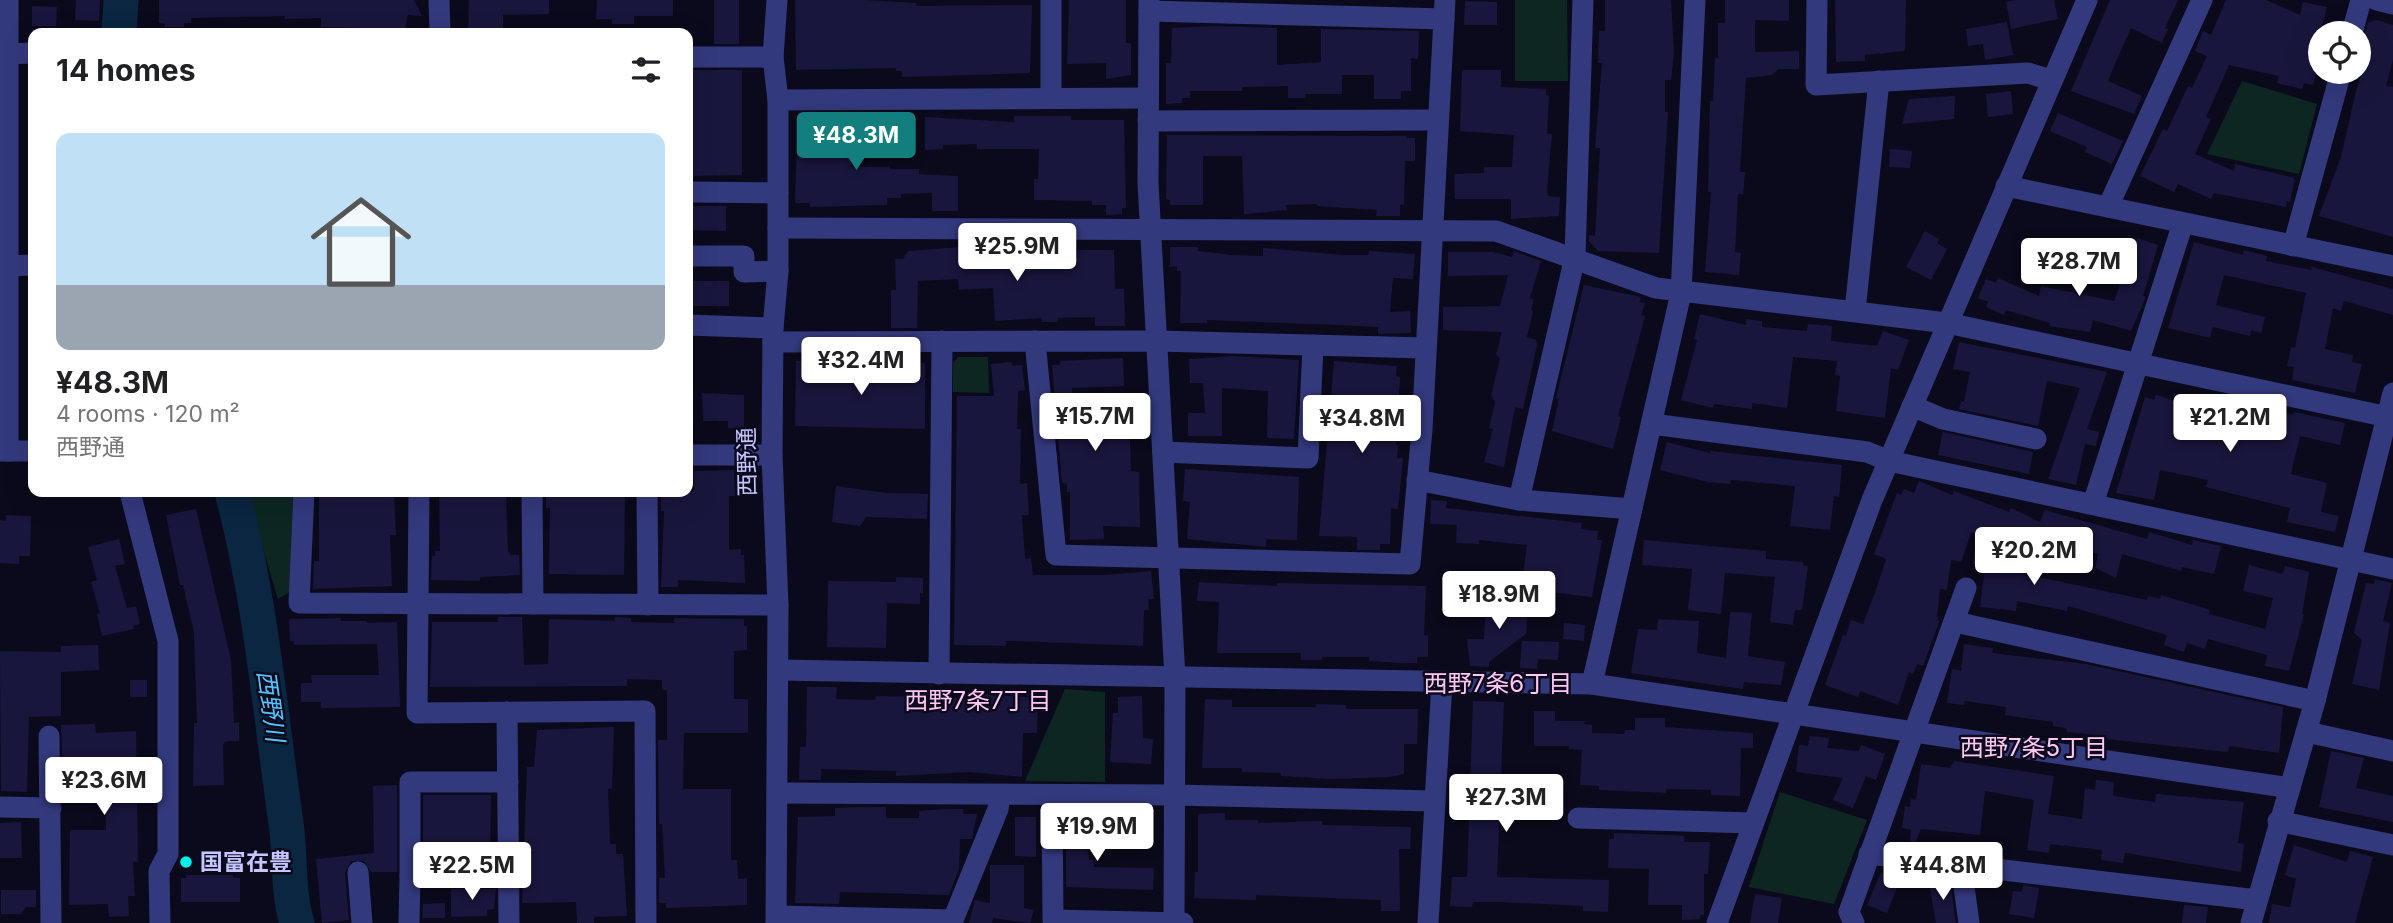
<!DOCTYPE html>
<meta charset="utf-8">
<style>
:root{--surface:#fff;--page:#f6f6f6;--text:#202124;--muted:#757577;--accent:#127e7e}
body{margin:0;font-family:Inter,"Noto Sans JP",sans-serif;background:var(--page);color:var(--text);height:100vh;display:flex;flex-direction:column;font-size:26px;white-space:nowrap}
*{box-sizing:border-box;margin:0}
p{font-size:23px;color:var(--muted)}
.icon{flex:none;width:38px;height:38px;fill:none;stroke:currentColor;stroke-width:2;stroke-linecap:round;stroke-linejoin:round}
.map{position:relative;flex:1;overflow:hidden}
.sheet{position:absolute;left:28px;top:28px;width:665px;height:469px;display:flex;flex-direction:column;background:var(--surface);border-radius:14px;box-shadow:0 7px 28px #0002}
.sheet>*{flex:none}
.buttons{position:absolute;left:2308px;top:21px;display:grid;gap:14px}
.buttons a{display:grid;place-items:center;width:63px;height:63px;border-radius:50%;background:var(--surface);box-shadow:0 7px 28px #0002;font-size:35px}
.price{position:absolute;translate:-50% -60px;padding:0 16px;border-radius:7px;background:#fff;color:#222;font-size:23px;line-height:46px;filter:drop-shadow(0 2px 4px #0008)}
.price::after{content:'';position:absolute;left:50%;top:42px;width:21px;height:16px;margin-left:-10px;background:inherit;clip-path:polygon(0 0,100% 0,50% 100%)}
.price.current{background:var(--accent);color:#fff}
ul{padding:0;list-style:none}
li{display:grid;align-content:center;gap:14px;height:371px;padding:0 28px}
li span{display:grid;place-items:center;height:217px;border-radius:14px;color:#555}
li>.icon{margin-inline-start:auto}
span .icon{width:126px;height:126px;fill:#fffc;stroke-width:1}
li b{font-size:30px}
h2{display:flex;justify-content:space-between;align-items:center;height:84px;padding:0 28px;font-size:30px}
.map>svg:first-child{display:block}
.green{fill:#0d2622}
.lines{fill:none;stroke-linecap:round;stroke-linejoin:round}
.river{stroke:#0a2640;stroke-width:35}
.building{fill:#19163d}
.minor{stroke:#33397d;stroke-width:21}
.poi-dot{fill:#00f0eb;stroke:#0b0a1c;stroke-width:2.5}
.labels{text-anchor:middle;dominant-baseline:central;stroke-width:5;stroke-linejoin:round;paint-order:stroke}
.street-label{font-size:23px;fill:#c5c5ff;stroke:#0b0a1c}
.poi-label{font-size:23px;font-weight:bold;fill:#c5c5ff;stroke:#0b0a1c;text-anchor:start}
.neighbourhood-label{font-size:24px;fill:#ffc7f1;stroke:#0b0a1c}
.water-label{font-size:24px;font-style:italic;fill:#53c4ff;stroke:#0b0a1c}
</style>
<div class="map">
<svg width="2393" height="923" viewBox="0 0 2393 923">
<rect width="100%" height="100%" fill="#0b0a1c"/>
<g class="green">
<path d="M1515,0h52l1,81h-53z"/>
<path d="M2242,81l75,23 -18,70 -92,-20z"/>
<path d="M958,357h30l1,36 -36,-1v-29z"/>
<path d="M246,492h49l-1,98 -16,9z"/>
<path d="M1065,689l40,3v90l-80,-1z"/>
<path d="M1780,792l87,28 -33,84 -85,-17z"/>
</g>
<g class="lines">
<g class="river">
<path d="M119,33l2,-33"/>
<path d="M232,492c29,108 38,220 54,331 5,33 1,68 11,100"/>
</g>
</g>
<g class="building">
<path d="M76,0h24l-1,21 -24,-1z"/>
<path d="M159,0h255l8,16 -14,-1 -3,14 -84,-2v-9l-36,1v-3l-94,2v5h-7v4h-19v-3l-6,-1z"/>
<path d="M469,0h80v14l-46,1v18h-35z"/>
<path d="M597,0h76v16h-39v8h-22v-5h-16z"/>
<rect x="714" y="0" width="25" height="44"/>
<path d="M795,0h68l53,3v3l116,-1 -2,68 -128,4v-6h-6v-3l-100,2z"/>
<path d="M1069,0h57v43h5v32l-25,4v-16l-39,1z"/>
<path d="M1605,0h66l3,53 -3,27h-6v32h3l-9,141 -61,-2 -9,-10v-6l6,1 5,-88h-5l7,-85h-4l1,-32h6z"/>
<path d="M1725,0h64v21l-34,-1v32l44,-1v18h-21l-6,6 -26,3 -6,94h5l-2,22h-5l-3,58 6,1 -2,22 -34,-3 6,-80h-3l2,-91h3l2,-43h3v-35h7z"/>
<path d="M1835,0h71l-1,51 -40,4v6l-29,1z"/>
<path d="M2016,0h38l4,19 -47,10 -5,-27z"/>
<path d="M2110,0h68l-13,28 3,1 -6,14 -31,-15 -17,38 -6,15 34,15 -8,18 -63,-23z"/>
<path d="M2226,0h40l34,15 3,-13 24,5 -7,26v38l-3,-1 -4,15 -9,-2 -2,6 -25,-6 2,-7 -50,-11 -23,52 5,2 -16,35 39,17 1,-7 60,14 -5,24 -3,-1 -1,6 -72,-14 -3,6 -33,-15 -4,8 -34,-16 23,-47 4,2 21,-45 4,2 15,-32 -12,-5 8,-20 8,4z"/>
<path d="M1465,1l32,1v23h-33z"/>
<path d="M32,6l25,1 -1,19h-24z"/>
<path d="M2377,20l16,5v35l-7,26 7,1v150l-74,-21 22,-59 15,-66 15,-46 -9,-3 6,-19z"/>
<path d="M2007,22l6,33 -28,5 -2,-16 -15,2 -2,-17z"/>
<path d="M1215,26l62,2v37l44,-3v-33l98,2 -1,28 -7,-1v33h-10v8h-27v-24h-32v19h-36v4h-18v-12l-46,1v4h-52v7h-8v5l-16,1v-41h5l1,-35z"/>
<path d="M691,70h51v105l-54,1v-80h4z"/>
<path d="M1462,70h39v17l45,2v6l3,1 -2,38h5l-5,55 1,7 12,1 -1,19 -48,3v-20h-56l-1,-25 30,-1v-6h28l2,-32 -54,-4z"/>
<path d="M2011,91l2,23 -25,3 -2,-23z"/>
<path d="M1955,96l-1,23 -52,5 7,-25z"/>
<path d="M798,113h17v5l36,-1v50h38v2h30v5l39,2v35h-26v-18l-31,1v4h-14v7l-77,2v-4h-15z"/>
<path d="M2058,113l65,28 -11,23 -27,-12 2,-5 -37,-16z"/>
<path d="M1014,116h57v4h53l2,88h-4v6l-16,1v-10h-14v-4l-58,-1v-21h4l1,-30h-62v-5l-34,1v4l-18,1v-33l89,5z"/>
<path d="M1167,135l239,1v2h9v23h-10l-1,44h-4v11h-24l1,-6 -60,-4v-2l-31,1 1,5 -43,4 -2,-58h-39v49h-33v-5l-4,-1z"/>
<path d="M1890,149l22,2 -2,17 -21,-1z"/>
<path d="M688,206h38v25l-38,-1z"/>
<path d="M1925,231l14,8 -2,4 10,6 -16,31 -25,-13z"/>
<path d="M2137,238l21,7 -15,51 3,1 -15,34 -38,-11 -3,12 -41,-6 1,-3 -44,-13 -2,5 -18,-8 2,-5 -10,-4 8,-19 10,4 2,-5 41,18 2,-10 73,15z"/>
<path d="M2194,242l49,13 1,-5 23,6 -1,5 45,9 1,-3 81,22v26l-49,-14 -3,10 -8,-3 -8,41 28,6 -1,7 10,2 -7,29 -63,-13 2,-13 -7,-1 4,-19 4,1 11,-55 -82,-18 -8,30 49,12 -4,16 -10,-3 -1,6 -37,-9 -3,11 -42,-10z"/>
<path d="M987,245v4l127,1 1,39h9l1,37h-30v-9l-37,1v4h-16v-4l-47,3 -2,-33 -34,2 -1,-11 -40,2 -1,47h-26v-38h5l-1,-31h8l5,-8z"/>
<path d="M1170,247h28v4l33,4 32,1v-8l80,7h25l1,-4 46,3 -2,25 -20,-1 -3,34 20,-1 1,22 -33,1v-7l-39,-2 -132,-5v3h-27l1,-52h-4v-5l-7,1z"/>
<path d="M1514,251l27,10 -11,37 4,1 -3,11 2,1 -6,26 9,3 1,5 -14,64 -8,-2 -11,60 -20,-5 9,-33 -4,-1 6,-26 -4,-7 9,-36 -4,-5 6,-22 -59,-2v-23l57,-1 8,-31 -60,1v-24h45l19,5z"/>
<rect x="688" y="281" width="41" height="25"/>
<path d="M1584,285l57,12 -2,5 6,1 -4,12 4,1 -27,100 3,1 -8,32 -61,-18 7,-32 -3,-1z"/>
<path d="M1700,314l46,11v-6l16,2v6l45,4 1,-7 24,2 -1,15 46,5 6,-15 26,9 -11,30 -7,-2 -6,50 -49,-7 4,-35 -5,-1 2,-14 -44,-4 -6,51 -35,-5v6l-38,-5 -1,4 -32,-8 16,-60 -3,-1z"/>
<path d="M1959,342l148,30 -20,57 12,3 -3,14 -11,-2 -9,41 -28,-6 32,-91 -33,-7 -9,45 -79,-17 2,-7h3l6,-30 -17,-3z"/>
<path d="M1233,356l66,4 -5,79 -27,-1 1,-47 -46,-3v48h-34v-23h17l-2,-30h-13l-1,-24z"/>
<path d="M1123,358l1,28 -52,2 1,27 56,-1 2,57 8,1 1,55 -37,-1 1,13 -34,1v-48h-3v-8l-5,-1 -10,-118h8v-4z"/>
<path d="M796,361h16v8l86,1v-8l27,1v66l-130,-3z"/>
<path d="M1334,361l63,5 -1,10 4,1 -4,68h2l-1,13h6l-5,51 -7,-1 -1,36h-10v6h-23v-13l-38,-1z"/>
<path d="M1012,362v4l10,-1 3,25 -7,1 -1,38h4l-1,55 7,-1 2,32h-7l3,44 6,-1 2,17h71l47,-4 3,28h-6l1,11h-5l-1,36 -129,-5h-8v5l-52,-1 3,-249h37l-3,-32z"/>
<path d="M702,393l42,2v33h-16v-7h-25z"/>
<path d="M2156,395l30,10 1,-6 40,9 1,-5 37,11h10l1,-3 17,4 1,-3 51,11 -5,22 -40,-9 -9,38 36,9 -6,29 18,4 -4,16 -48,-10 3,-14 -84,-21 2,-7 -48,-10 -6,30 -38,-7 29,-96 9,3z"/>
<path d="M1943,432l90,20 -4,22 -91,-19z"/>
<path d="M1667,442l43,11v-2l132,14 -3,32 -5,-1 -4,34 -40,-4 5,-40 -64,-6 -1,4 -22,-2 -48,-12z"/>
<path d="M1185,469l114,8 -2,63 -31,-1v8l-79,-8 3,-37 -7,-1z"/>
<path d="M734,470l1,26h-6v54l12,-1v6h3l1,28 -67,-3v7h-17l3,-76h-3v-19h33v-21z"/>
<path d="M1919,481l33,14 2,-4 55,21 2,-4 29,14 5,-12 102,29 2,-7 43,13 1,-5 28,6 -7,28 -32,-7 -1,4 -59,-17 -6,24 -21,-10 3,-14 -52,-12 -2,4 -13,-6 -7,34 123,26 1,-4 12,3 1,-4 49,15 -1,4 56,15 8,-31 -30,-7 6,-26 34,9 2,-8 24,6 -7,42h2l-15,57 -24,-5 2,-11 -59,-16 -3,10 -18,-6 -3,9 -20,-7 3,-10 -99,-29 -1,5 -50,-10 -1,10 -36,-4 5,-40 -12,-3 4,-30 -6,-1 -10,29 -10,-2 -4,30 -7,-1 -3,27 2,6 -16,44 -6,-2 -4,10 -4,-2 -11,33 -38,-14 -2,6 -33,-12 18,-50 3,1 5,-16 12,4 13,-34 10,-31 -12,-5 23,-61 4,2 3,-6 10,4z"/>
<path d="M836,486l50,7 42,1 -1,25 -61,-2 -6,9 -28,-4z"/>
<path d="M319,492h75l2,43h-6l2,51 -79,3 1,-28h5z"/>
<path d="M439,492h67l2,59 3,4h8l1,20 -40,2v4l-49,-1 1,-24h3v-5h5z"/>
<path d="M546,492h79l-1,83 -75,-1 1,-66h-4z"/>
<path d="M1431,500l16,1 -1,7 136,15 -1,6 17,2 -1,9h5l-10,57 -71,-8 6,-44 -48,-5v4l-23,-1 1,-18 -27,-1z"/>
<path d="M196,509l35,151 3,63 5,-1v19h-14l-2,4 1,40 -31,1 1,-63h3l-3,-91 -11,-47h-3l-14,-70z"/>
<path d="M6,515l25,1 -1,40h-11v8l-19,-1v-43l6,1z"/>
<path d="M119,539l6,25 -10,2 12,42 9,-2 4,18 -7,2 1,3 -32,7 -5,-22h3l-9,-32 6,-2 -9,-33z"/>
<path d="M1644,540l122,11v8l37,3v4h5l-6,44h-7l-2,15 -23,-3 5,-45 -50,-4 -4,41 -33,-4 4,-41 -50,-4z"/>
<path d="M896,577l27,1v16l-3,-1v11l-33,-1 -1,45 -59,-1 1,-66 68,1z"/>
<path d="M2375,579l17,4 -9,38 7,2 -11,67 -27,-6 10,-44 -8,-7 12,-50 8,1z"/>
<path d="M1199,582l78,4v-3l149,3 -2,49h4v22h-11v6h-16l-32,-2v-4h-47v3h-21v-7h-84l2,-51 -22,-1z"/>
<path d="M1492,599l36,2 -2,33 -37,28v5l-19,-1 -3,-27h17l2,-34h6z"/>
<path d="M1730,612l22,1 -4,43 37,6 -4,23 -37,-3 -1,7 -112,-16 7,-44 19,1 1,-11 41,2 -2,32 29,5z"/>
<path d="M498,617h24l2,48 24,-1 1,-45 66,2v-4l16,1v4l43,1v-5l70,1v7h3v24l-13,1v48h14v34h-64l-1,56h48v71h6l1,19 9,-1v27l-81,3v-5h-7v-25h6l-3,-54h-3l-1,-84h9v-50h-5v-10l-35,-1v7l-197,1 2,-65h66z"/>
<path d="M341,618v3h26v2l30,-1 3,85 -79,1v-6h-20v-19h11l-1,-8h68l-2,-31 -83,1v-4h-4l-1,-22z"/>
<path d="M1564,623l21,2 -1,16 -21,-2z"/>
<path d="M1522,641l37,1 -1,18 -20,-1 -1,10 -17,-1z"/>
<path d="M1964,644l29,4 -1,5 94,11 197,43 -4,46 -50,-7 -1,6 -132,-14v-3l-29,-3 -1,-4 -13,-2v-4l-48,-7 1,-8 -41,-6 -1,4 -17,-2 5,-34 9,2z"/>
<path d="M98,645l1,25 -38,2v44l-32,1 -2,75 -26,-1 -1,-140 61,1v-6z"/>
<rect x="130" y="680" width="17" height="17"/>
<path d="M807,687h30l-1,12 39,1 1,-4 103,2v-4l59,4 -1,35h-14l-1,44 -53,-5 -73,4v-5l-75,-2v11h-22l1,-33h6z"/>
<path d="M1142,696l1,42 10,1 -2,25 -41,-2 3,-49h5v-16z"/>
<path d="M1205,699l27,1v7h84v-3l30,1v4h72l-1,35h-13v30l-14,3 -60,2 -49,-3v-3l-39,-1v-4h-40z"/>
<path d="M1473,701l31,1 -7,175 112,3 -1,32 -25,-1v-5l-81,-4h-29l-1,5 -22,-1 2,-29h15z"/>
<path d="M1534,711h21v10h30l-1,3 8,1v8l32,1 1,-4h10v-12h30v9l88,6v15h-12l-1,48 -29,-1v-5l-45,-1v4l-67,-3v-4l-19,-1 2,-35 -13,-1v-3h-35z"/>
<path d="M95,724l1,9 40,-2 2,131h-5l2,34h-7l1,20 -20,1 -1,-13 -39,1 1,-75h36l-1,-47 -37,1v-6h-5l-2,-53z"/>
<path d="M614,727l-2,62h-4l2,55h6v10h7l4,62 -33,1v6h-17l-1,-21 -54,1 5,-136h7l3,-37z"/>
<path d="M1810,736l19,2 -2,10 32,3 2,-6 24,9 -9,26 -10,-4 -13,32 -20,-8 10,-22 -47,-6 3,-27 9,1z"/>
<path d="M2331,751l33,7 -8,30 37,8v26l-74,-15z"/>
<path d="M1954,761l100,15 -6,38 34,5 3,-31 10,2 1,-10 18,2 -1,14 42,6 1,-8 88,8 -6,41 6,1 -3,28 -116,-19 -2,10 -22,-3 1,-10 -52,-6 -1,9 -22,-3 7,-50 -49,-9 -5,44 -59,-6 -6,14 -5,-2 1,-11 -9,-2 3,-22 5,1 1,-8 5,1 5,-36 29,4z"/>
<path d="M397,785v87h-26l-7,-11h-13l-6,12 4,47 -27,3 -6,-64 58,-6 -1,-67z"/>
<path d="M423,795h68l-1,68h-55v-4h-12z"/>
<path d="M859,807h27v11h33v-7l27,-2h17v5h14l-5,25h-12l-1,30 -10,26 -109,-3 -1,12 -44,-1 3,-86 37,-1v-8z"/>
<path d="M1225,813v7h33v3l64,-2v4l89,2 -1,22h-11l1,62h-19v-11l-125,-5v5l-62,-2 1,-26h3v-58z"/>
<path d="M1066,814h22l1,46h5v7l60,1 -1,22 -87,-3z"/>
<path d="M1015,817h21v40l-21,-1z"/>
<path d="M21,822l1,36h-22v-35z"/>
<path d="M1614,833l61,2 9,1v6h26l-2,32h-4v41h-4v4l-18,1v-15h-34l1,-36 -41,-1 1,-29h5z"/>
<path d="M2294,845l53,17 3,-11 23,6 -18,66h-86l3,-19 18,3 6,-28 -11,-4z"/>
<path d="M990,865h34v43l10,2 -4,13 -37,-5 -1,5h-23l6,-23 15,3z"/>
<path d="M1881,872l19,8 -13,33 -20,-8z"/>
<path d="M186,875h47v3h7v24h-59v-24h5z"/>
<path d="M1950,880l6,43h-20l-7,-40z"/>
<path d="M2023,885l16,3 -5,30 -25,-4 4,-23 9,1z"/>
<path d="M451,889h45l-2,20 -7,1v6l-36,1z"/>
<path d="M1,890h35v17h-10l-5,7h-20z"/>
<path d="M1755,894l27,4 -4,25h-28z"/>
<path d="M445,903v15h-23l1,-14z"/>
<path d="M2184,905l24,2 -2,16h-24z"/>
</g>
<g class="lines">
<g class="minor">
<path d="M8,0v451"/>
<path d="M439,0l1,33"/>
<path d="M1051,0v98"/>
<path d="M1149,0l-1,183 27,495 -1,245"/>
<path d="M1817,0l-1,85 212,-12 23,7"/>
<path d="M2377,0l16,4"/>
<path d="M1149,11l295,8"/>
<path d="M2352,33l9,-33"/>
<path d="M0,54l33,-1"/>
<path d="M688,57h85"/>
<path d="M778,100l370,-2"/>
<path d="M1148,121l290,-1"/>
<path d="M2006,186l387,80"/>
<path d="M688,192l90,1"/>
<path d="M2108,207l94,-207"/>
<path d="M778,228l718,3 160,57 291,35 446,95"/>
<path d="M2293,246l48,-174"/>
<path d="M688,256h56v16l34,-1"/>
<path d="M8,266l25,-1"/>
<path d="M1855,311l24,-230"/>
<path d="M688,325l85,3"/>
<path d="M1035,341l21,214 354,9 12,-135 23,-429"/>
<path d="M773,342l384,-1 269,7"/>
<path d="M1912,406l31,13 93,20"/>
<path d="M1652,424l215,28 22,9 504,108"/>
<path d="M0,451h33"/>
<path d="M1163,452l145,6 5,-113"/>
<path d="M688,455h84"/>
<path d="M1417,480l102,20 113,9"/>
<path d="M130,492l38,149v213l-9,17 1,52"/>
<path d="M304,492l-5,111 479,2"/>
<path d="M419,492l-2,221 228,-2 1,212"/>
<path d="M532,492l1,112"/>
<path d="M647,492l1,113"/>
<path d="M1519,500l56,-243 8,-257"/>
<path d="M2093,504l90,-281"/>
<path d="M1955,622l360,79"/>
<path d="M778,670l814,14 698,104"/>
<path d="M939,674l3,-333"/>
<path d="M1592,684l89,-391 14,-293"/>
<path d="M507,712l2,211"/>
<path d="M2307,732l86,19"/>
<path d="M49,736l2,187"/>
<path d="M508,782h-98v94h99"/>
<path d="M778,793l397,2 260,6"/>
<path d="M1052,795l1,125 130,3"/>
<path d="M0,807l51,1"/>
<path d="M1578,818l175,5"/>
<path d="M2278,821l115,24"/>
<path d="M1869,854l388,46"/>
<path d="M1961,865l8,58"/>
<path d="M358,872l4,51"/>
<path d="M778,916l175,4 45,-111 2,-14"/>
<path d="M409,923l1,-47"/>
<path d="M776,923l2,-318 -6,-150 1,-127 5,-57v-171l-5,-43 4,-57"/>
<path d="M1428,923l14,-241"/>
<path d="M1717,923l155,-423 215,-500"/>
<path d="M1854,923l-5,-11 117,-324"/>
<path d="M2251,923l64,-222 78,-308"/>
</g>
</g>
<circle class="poi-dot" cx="186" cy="862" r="7"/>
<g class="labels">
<g class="street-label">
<text transform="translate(747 462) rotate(-91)">西野通</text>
</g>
<g class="poi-label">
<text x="200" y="862">国富在豊</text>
</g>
<g class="neighbourhood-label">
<text x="1498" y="683">西野7条6丁目</text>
<text x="978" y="700">西野7条7丁目</text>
<text x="2034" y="747">西野7条5丁目</text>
</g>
<g class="water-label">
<text transform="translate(271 706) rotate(82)">西野川</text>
</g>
</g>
</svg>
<div class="buttons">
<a><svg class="icon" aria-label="locate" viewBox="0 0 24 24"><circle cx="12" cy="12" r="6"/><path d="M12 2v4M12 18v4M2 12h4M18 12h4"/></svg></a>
</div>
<b class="price current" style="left:856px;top:172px">¥48.3M</b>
<b class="price" style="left:1017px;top:283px">¥25.9M</b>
<b class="price" style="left:2079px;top:298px">¥28.7M</b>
<b class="price" style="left:861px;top:397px">¥32.4M</b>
<b class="price" style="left:1095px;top:453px">¥15.7M</b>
<b class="price" style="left:2230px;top:454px">¥21.2M</b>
<b class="price" style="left:1362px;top:455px">¥34.8M</b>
<b class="price" style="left:2034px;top:587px">¥20.2M</b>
<b class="price" style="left:1499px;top:631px">¥18.9M</b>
<b class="price" style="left:104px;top:817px">¥23.6M</b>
<b class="price" style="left:1506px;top:834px">¥27.3M</b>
<b class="price" style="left:1097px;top:863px">¥19.9M</b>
<b class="price" style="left:472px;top:902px">¥22.5M</b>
<b class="price" style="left:1943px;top:902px">¥44.8M</b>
<section class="sheet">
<h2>14 homes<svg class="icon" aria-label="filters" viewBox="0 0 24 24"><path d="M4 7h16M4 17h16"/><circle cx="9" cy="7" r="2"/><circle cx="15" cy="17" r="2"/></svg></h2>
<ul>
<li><span style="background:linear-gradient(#bfe0f5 70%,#9aa5b1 0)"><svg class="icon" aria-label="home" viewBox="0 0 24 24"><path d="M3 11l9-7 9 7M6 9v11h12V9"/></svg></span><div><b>¥48.3M</b><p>4 rooms · 120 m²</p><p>西野通</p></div></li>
</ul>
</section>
</div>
